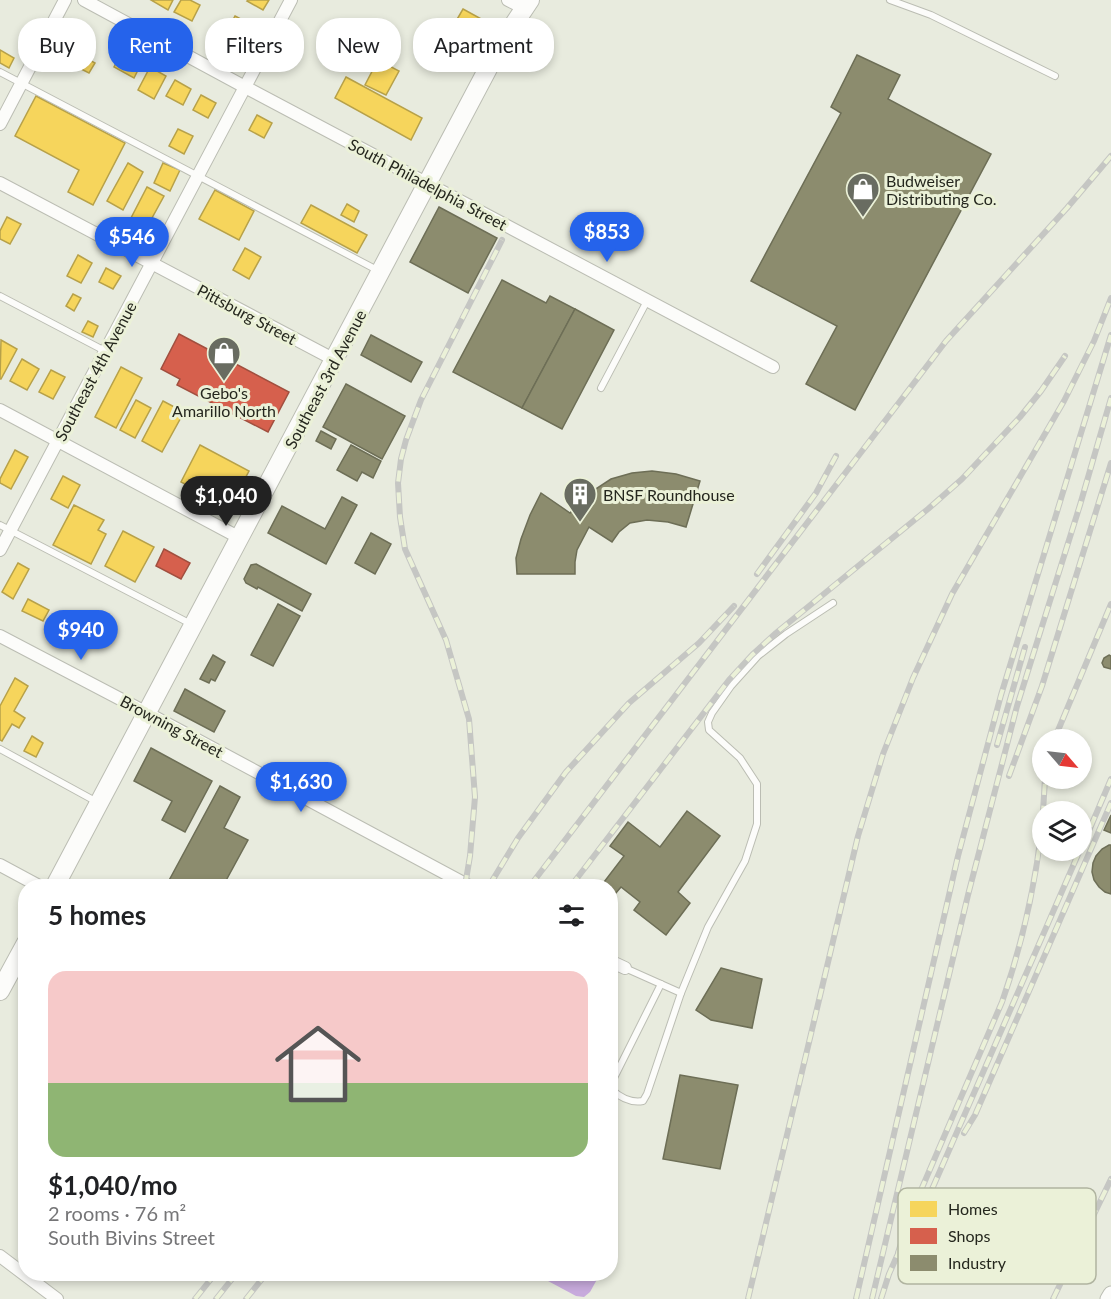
<!DOCTYPE html>
<meta charset="utf-8">
<style>
:root{--surface:#fff;--page:#f6f6f6;--text:#202124;--muted:#757577;--accent:#2563eb}
body{margin:0;font-family:Lato,sans-serif;background:var(--page);color:var(--text);height:100vh;display:flex;flex-direction:column;font-size:22px;white-space:nowrap}
*{box-sizing:border-box;margin:0}
p{font-size:20px;color:var(--muted)}
.icon{flex:none;width:33px;height:33px;fill:none;stroke:currentColor;stroke-width:2;stroke-linecap:round;stroke-linejoin:round}
.map{position:relative;flex:1;overflow:hidden}
.panel{position:absolute;left:18px;top:879px;width:600px;height:402px;display:flex;flex-direction:column;background:var(--surface);border-radius:24px;box-shadow:0 3px 9px #0003}
.panel>*{flex:none}
.banner{position:absolute;left:18px;top:18px;width:600px;height:54px;display:flex;gap:12px}
.needle{width:39px;rotate:118deg}
.fabs{position:absolute;left:1032px;top:729px;display:grid;gap:12px}
.fabs a{display:grid;place-items:center;width:60px;height:60px;border-radius:50%;background:var(--surface);box-shadow:0 3px 9px #0003;font-size:30px}
.price{position:absolute;translate:-50% -51px;padding:0 14px;border-radius:21px;background:var(--accent);color:#fff;font-size:20px;line-height:39px;filter:drop-shadow(0 2px 3px #0008)}
.price::after{content:'';position:absolute;left:50%;top:36px;width:18px;height:14px;margin-left:-9px;background:inherit;clip-path:polygon(0 0,100% 0,50% 100%)}
.price.active{background:#222;color:#fff}
ul{padding:0;list-style:none}
li{display:grid;align-content:center;gap:12px;height:318px;padding:0 30px}
li span{display:grid;place-items:center;height:186px;border-radius:18px;color:#555}
li>.icon{margin-inline-start:auto}
span .icon{width:108px;height:108px;fill:#fffc;stroke-width:1}
li b{font-size:26px}
h2{display:flex;justify-content:space-between;align-items:center;height:72px;padding:0 30px;font-size:26px}
.tag{padding:0 21px;border-radius:24px;background:var(--surface);box-shadow:0 3px 9px #0003;font-size:21px;line-height:54px}
.tag.active{background:var(--accent);color:#fff}
.map>svg:first-child{display:block}
.water{fill:#c7aadc}
.homes{fill:#f6d55c;stroke:#b7a149;stroke-width:1.5}
.shops{fill:#d6604d;stroke:#a14f3f;stroke-width:1.5}
.industry{fill:#8c8c6e;stroke:#6d6e56;stroke-width:1.5}
.lines{fill:none;stroke-linecap:round;stroke-linejoin:round}
.service-casing{stroke:#bbbdb3;stroke-width:8}
.minor-casing{stroke:#bbbdb3;stroke-width:14}
.tertiary-casing{stroke:#bbbdb3;stroke-width:17}
.secondary-casing{stroke:#bbbdb3;stroke-width:20}
.service{stroke:#fcfcfa;stroke-width:6}
.minor{stroke:#fcfcfa;stroke-width:12}
.tertiary{stroke:#fcfcfa;stroke-width:15}
.secondary{stroke:#fcfcfa;stroke-width:18}
.rail-casing{stroke:#c5c6c3;stroke-width:6}
.rail{stroke:#ebf1d8;stroke-width:4;stroke-dasharray:11;stroke-linecap:butt}
.labels{text-anchor:middle;dominant-baseline:central;stroke-width:6;stroke-linejoin:round;paint-order:stroke}
.poi-label{font-size:16px;fill:#25271e;stroke:#ebf1d8;text-anchor:start}
.street-label{font-size:16px;fill:#25271e;stroke:#ebf1d8}
.key{fill:#ebf1d8;stroke:#b0b4a0;stroke-width:1.5}
.key-label{font-size:16px;fill:#25271e}
</style>
<div class="map">
<svg width="1111" height="1299" viewBox="0 0 1111 1299">
<rect width="100%" height="100%" fill="#e8ebde"/>
<path class="water" d="M535,1274h65l-10,18 -6,5 -8,-1z"/>
<g class="homes">
<path d="M151,0h22l-5,10z"/>
<path d="M181,0h9l10,5 -8,16 -18,-9z"/>
<path d="M248,0h21l-6,10 -16,-9z"/>
<path d="M463,9l22,12 -18,32 -29,-17 7,-12 7,4z"/>
<path d="M235,16l21,11 -14,26 -21,-11z"/>
<path d="M0,50l14,8 -5,10 -9,-5z"/>
<path d="M121,53l20,11 -7,14 -20,-11z"/>
<path d="M79,54l16,9 -6,10 -16,-8z"/>
<path d="M378,60l21,11 -13,24 -21,-10z"/>
<path d="M150,67l16,9 -12,23 -16,-9z"/>
<path d="M346,77l76,41 -11,22 -76,-42z"/>
<path d="M175,80l16,9 -8,16 -17,-9z"/>
<path d="M201,95l15,8 -8,15 -15,-8z"/>
<path d="M36,96l89,47 -32,62 -25,-13 11,-22 -64,-34z"/>
<path d="M257,115l15,8 -8,15 -15,-8z"/>
<path d="M178,129l15,7 -9,18 -15,-8z"/>
<path d="M128,163l15,9 -20,38 -16,-9z"/>
<path d="M163,163l17,7 -10,21 -16,-8z"/>
<path d="M147,187l17,9 -17,31 -16,-9z"/>
<path d="M215,190l39,21 -15,29 -40,-21z"/>
<path d="M347,204l12,7 -5,11 -13,-7z"/>
<path d="M311,205l56,30 -10,18 -56,-30z"/>
<path d="M7,217l14,7 -11,20 -10,-5v-8z"/>
<path d="M245,248l16,9 -12,22 -16,-9z"/>
<path d="M78,255l14,8 -11,20 -14,-7z"/>
<path d="M106,268l15,8 -8,13 -14,-7z"/>
<path d="M73,294l8,4 -7,13 -8,-5z"/>
<path d="M88,321l10,5 -5,11 -11,-5z"/>
<path d="M1,340l16,9 -16,30h-1z"/>
<path d="M22,359l17,10 -12,21 -17,-9z"/>
<path d="M121,367l21,11 -26,50 -21,-11z"/>
<path d="M51,370l14,7 -12,22 -14,-7z"/>
<path d="M136,400l15,8 -16,30 -15,-8z"/>
<path d="M163,401l21,11 -22,40 -20,-11z"/>
<path d="M200,445l49,26 -22,41 -24,-13 2,-4 -24,-13z"/>
<path d="M15,450l13,7 -17,32 -11,-6v-4z"/>
<path d="M63,476l17,9 -12,23 -17,-9z"/>
<path d="M74,505l30,15 -6,10 8,4 -15,30 -38,-19z"/>
<path d="M123,531l31,16 -19,35 -30,-16z"/>
<path d="M18,563l11,6 -16,30 -11,-7z"/>
<path d="M28,599l21,11 -6,11 -21,-10z"/>
<path d="M64,611l13,7 -8,16 -14,-7z"/>
<path d="M15,678l13,8 -14,25 11,7 -6,10 -7,-4 -10,17 -2,-1v-34z"/>
<path d="M32,736l11,7 -7,14 -12,-6z"/>
</g>
<g class="shops">
<path d="M179,334l110,58 -21,40 -91,-47 3,-6 -19,-10z"/>
<path d="M164,549l26,14 -9,16 -25,-13z"/>
</g>
<g class="industry">
<path d="M857,55l43,20 -12,24 103,55 -136,256 -49,-26 31,-58 -86,-45 90,-168 -10,-6z"/>
<path d="M439,207l58,31 -29,55 -58,-31z"/>
<path d="M502,280l44,23 4,-7 25,13 -53,99 -69,-36z"/>
<path d="M575,309l39,21 -52,99 -40,-21z"/>
<path d="M371,335l51,27 -11,20 -50,-27z"/>
<path d="M346,384l59,32 -23,43 -59,-32z"/>
<path d="M321,431l15,8 -5,10 -15,-8z"/>
<path d="M351,445l30,16 -8,17 -11,-6 -5,9 -20,-11z"/>
<path d="M652,471l24,3 24,7 -14,46 -18,-5 -21,-2 -17,3 -11,9 -7,10 -23,-15 -12,23 -2,12v12h-58l-1,-16 5,-19 9,-24 11,-22 29,20 18,-19 23,-15 21,-6z"/>
<path d="M342,497l15,8 -31,59 -58,-31 14,-27 43,23z"/>
<path d="M371,533l20,11 -16,30 -20,-11z"/>
<path d="M256,564l55,30 -9,17 -44,-24 -1,2 -11,-6 -2,-4 7,-14z"/>
<path d="M278,604l22,12 -27,50 -22,-11z"/>
<path d="M213,655l12,7 -10,19 -4,-2 -2,4 -9,-4z"/>
<path d="M1109,655l2,1v13l-7,-2 -2,-4 2,-5z"/>
<path d="M185,689l40,22 -11,21 -40,-21z"/>
<path d="M151,748l61,33 -27,51 -23,-12 10,-19 -38,-20z"/>
<path d="M220,786l20,11 -16,31 24,12 -25,46h-57z"/>
<path d="M687,811l33,25 -42,56 12,11 -24,32 -32,-25 6,-8 -19,-15 -11,13v-14h-9l23,-30 -14,-10 18,-24 32,25z"/>
<path d="M1111,815v18l-7,-3z"/>
<path d="M1109,845h2v49l-6,-2 -6,-5 -5,-7 -2,-8 1,-9 3,-7 6,-7z"/>
<path d="M721,968l41,11 -10,49 -41,-8 -15,-10z"/>
<path d="M680,1075l58,10 -18,84 -57,-10z"/>
</g>
<g class="lines">
<g class="service-casing">
<g id="service">
<path d="M890,0l41,15 124,61"/>
<path d="M0,72l379,199"/>
<path d="M0,296l105,55"/>
<path d="M601,388l46,-87"/>
<path d="M0,525l191,99"/>
<path d="M0,749l97,53"/>
<path d="M276,886h1"/>
<path d="M625,968l56,25 27,-66 37,-66 12,-37v-40l-17,-26 -31,-28 -1,-8 4,-9 19,-27 27,-30 28,-22 47,-31"/>
<path d="M661,984l-49,98v8c9,8 20,13 31,11l4,-7 34,-101"/>
</g>
</g>
<g class="minor-casing">
<g id="minor">
<path d="M84,0l161,87 528,280"/>
<path d="M508,0l16,8"/>
<path d="M0,124l65,-124"/>
<path d="M0,183l335,177"/>
<path d="M0,410l240,128"/>
<path d="M0,550l291,-550"/>
<path d="M0,636l147,77 322,173"/>
<path d="M0,865l39,21"/>
<path d="M610,961l15,7"/>
<path d="M0,1256l57,43"/>
</g>
</g>
<g class="tertiary-casing">
<path id="tertiary" d="M1108,1299l3,-5"/>
</g>
<g class="secondary-casing">
<g id="secondary">
<path d="M55,886l447,-844 28,-42"/>
<path d="M0,991l26,-48"/>
</g>
</g>
<use href="#service" class="service"/>
<use href="#minor" class="minor"/>
<use href="#tertiary" class="tertiary"/>
<use href="#secondary" class="secondary"/>
<g class="rail-casing">
<g id="rail">
<path d="M757,574l59,-81 20,-37"/>
<path d="M1054,740l57,-136"/>
<path d="M997,745l28,-98"/>
<path d="M1009,776l33,-90 69,-223"/>
<path d="M1082,847l29,-68"/>
<path d="M465,886l5,-30 5,-59 -6,-78 -23,-79 -41,-91 -5,-32 -2,-34 3,-24 5,-19 15,-40 81,-160"/>
<path d="M489,886l29,-48 48,-66 63,-69 70,-60 35,-37"/>
<path d="M530,886l416,-545 121,-133 44,-52"/>
<path d="M571,886l158,-206 23,-25 24,-22 152,-124 34,-30 58,-62 21,-26 24,-35"/>
<path d="M964,1133l11,-18 136,-312"/>
<path d="M922,1207l11,-20 147,-337"/>
<path d="M898,1253l11,-35 93,-216c19,-54 32,-111 39,-168 2,-18 3,-37 4,-56"/>
<path d="M195,1299l20,-25"/>
<path d="M216,1299l20,-25"/>
<path d="M246,1299l20,-25"/>
<path d="M748,1299l110,-463 25,-82 30,-76 39,-84 112,-193 30,-60 17,-43"/>
<path d="M856,1299l102,-443 43,-161 110,-360"/>
<path d="M872,1299l96,-404 49,-189 63,-201 31,-107"/>
<path d="M881,1299l8,-25 12,-27"/>
<path d="M1053,1299l58,-120"/>
</g>
</g>
<use href="#rail" class="rail"/>
</g>
<defs>
<g id="shop-pin" transform="scale(1.725)"><path d="M0 17L-7.5 6A9.5 9.5 0 1 1 7.5 6Z" fill="#696c61" stroke="#ebf1d8"/><path d="M-5-2.5h2.3a2.7 3.5 0 0 1 5.4 0H5L5.5 6h-11ZM-1.5-2.5h3a1.5 2.3 0 0 0-3 0Z" fill="#fff"/></g>
<g id="building-pin" transform="scale(1.725)"><path d="M0 17L-7.5 6A9.5 9.5 0 1 1 7.5 6Z" fill="#696c61" stroke="#ebf1d8"/><path d="M-4-6H4V6H1V3H-1V6H-4ZM-2.5-4.3h1.7v1.8h-1.7ZM.8-4.3h1.7v1.8H.8ZM-2.5-1h1.7V.8h-1.7ZM.8-1h1.7V.8H.8Z" fill="#fff"/></g>
</defs>
<g fill-rule="evenodd">
<use href="#shop-pin" x="863" y="189"/>
<use href="#shop-pin" x="224" y="353"/>
<use href="#building-pin" x="580" y="494"/>
</g>
<g class="labels">
<g class="poi-label">
<text x="886" y="180">Budweiser<tspan x="886" dy="18">Distributing Co.</tspan></text>
<text x="224" y="392" text-anchor="middle">Gebo's<tspan x="224" dy="18">Amarillo North</tspan></text>
<text x="603" y="494">BNSF Roundhouse</text>
</g>
<g class="street-label">
<text transform="translate(428 184) rotate(28)">South Philadelphia Street</text>
<text transform="translate(247 314) rotate(28)">Pittsburg Street</text>
<text transform="translate(95 371) rotate(-62)">Southeast 4th Avenue</text>
<text transform="translate(325 379) rotate(-62)">Southeast 3rd Avenue</text>
<text transform="translate(172 726) rotate(28)">Browning Street</text>
</g>
</g>
<rect x="898" y="1188" width="198" height="96" rx="9" class="key"/>
<rect x="910" y="1201" width="27" height="16" fill="#f6d55c"/>
<rect x="910" y="1228" width="27" height="16" fill="#d6604d"/>
<rect x="910" y="1255" width="27" height="16" fill="#8c8c6e"/>
<g class="key-label">
<text x="948" y="1215">Homes</text>
<text x="948" y="1242">Shops</text>
<text x="948" y="1269">Industry</text>
</g>
</svg>
<div class="fabs">
<a><svg class="needle" viewBox="-14 -14 28 28"><path d="M0-13l5 13h-10z" fill="#e53935"/><path d="M0 13l5-13h-10z" fill="#757577"/></svg></a>
<a><svg class="icon" aria-label="layers" viewBox="0 0 24 24"><path d="M12 4l9 5-9 5-9-5zM3 14l9 5 9-5"/></svg></a>
</div>
<b class="price" style="left:607px;top:263px">$853</b>
<b class="price" style="left:132px;top:268px">$546</b>
<b class="price active" style="left:226px;top:527px">$1,040</b>
<b class="price" style="left:81px;top:661px">$940</b>
<b class="price" style="left:301px;top:813px">$1,630</b>
<div class="banner">
<a class="tag">Buy</a>
<a class="tag active">Rent</a>
<a class="tag">Filters</a>
<a class="tag">New</a>
<a class="tag">Apartment</a>
</div>
<section class="panel">
<h2>5 homes<svg class="icon" aria-label="filters" viewBox="0 0 24 24"><path d="M4 7h16M4 17h16"/><circle cx="9" cy="7" r="2"/><circle cx="15" cy="17" r="2"/></svg></h2>
<ul>
<li><span style="background:linear-gradient(#f6c9c9 60%,#8fb573 0)"><svg class="icon" aria-label="home" viewBox="0 0 24 24"><path d="M3 11l9-7 9 7M6 9v11h12V9"/></svg></span><div><b>$1,040/mo</b><p>2 rooms · 76 m²</p><p>South Bivins Street</p></div></li>
</ul>
</section>
</div>
